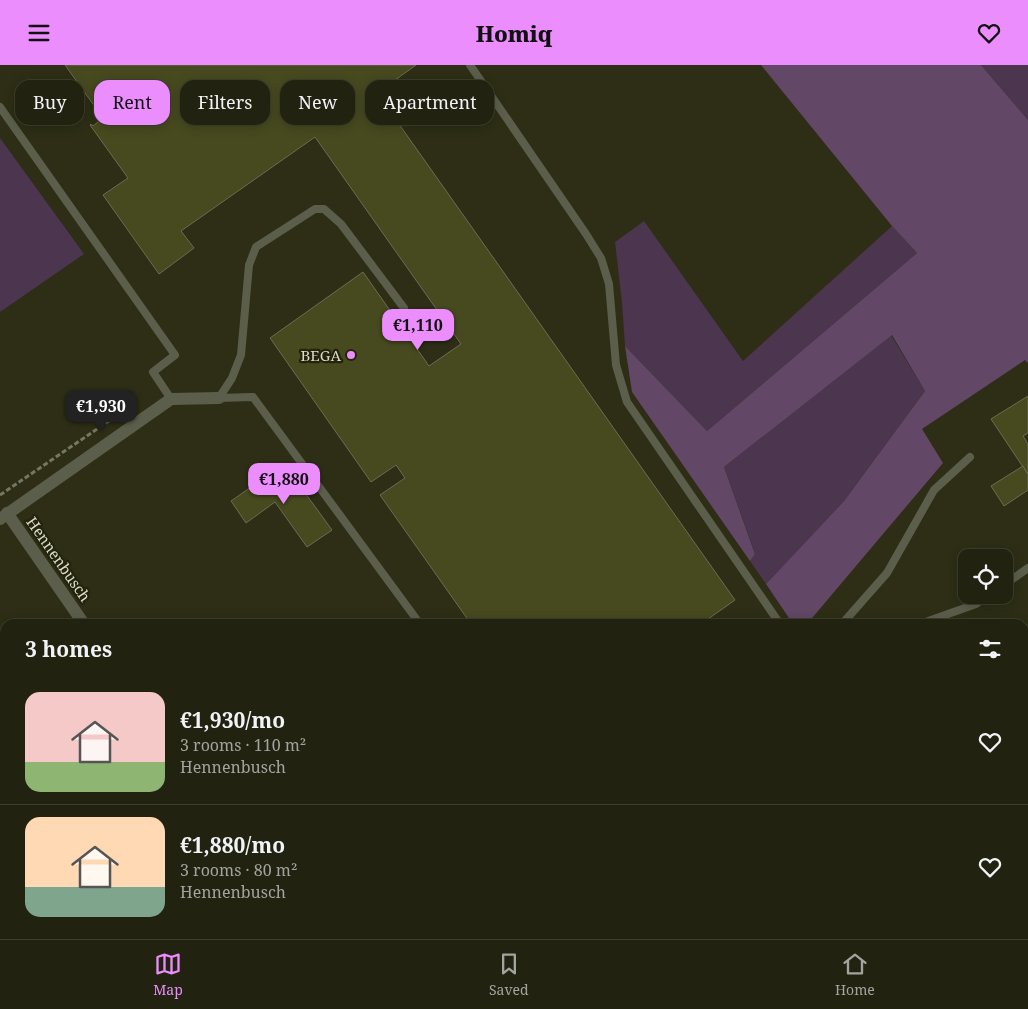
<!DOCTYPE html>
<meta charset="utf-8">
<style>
:root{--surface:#222210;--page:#2e2f1e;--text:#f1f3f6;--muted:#a2a49f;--line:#3f3f30;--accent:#eb8dfc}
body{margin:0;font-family:"Noto Serif",serif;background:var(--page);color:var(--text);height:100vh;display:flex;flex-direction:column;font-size:19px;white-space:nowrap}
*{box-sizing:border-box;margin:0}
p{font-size:16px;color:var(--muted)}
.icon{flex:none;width:28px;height:28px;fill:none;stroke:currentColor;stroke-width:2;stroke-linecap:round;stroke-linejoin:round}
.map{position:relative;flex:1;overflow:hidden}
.sheet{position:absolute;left:0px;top:554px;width:1029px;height:321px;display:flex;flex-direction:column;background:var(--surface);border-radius:15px 15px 0 0;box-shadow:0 2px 12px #0003,0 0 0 1px var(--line)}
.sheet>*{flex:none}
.guide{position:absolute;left:15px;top:15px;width:500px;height:45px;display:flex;gap:10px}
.tools{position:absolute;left:958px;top:484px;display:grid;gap:10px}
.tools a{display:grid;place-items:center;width:55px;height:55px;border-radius:10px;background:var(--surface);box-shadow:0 2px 12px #0003,0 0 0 1px var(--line);font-size:25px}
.price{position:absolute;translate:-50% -42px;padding:0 11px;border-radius:10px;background:var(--accent);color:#111;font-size:16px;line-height:32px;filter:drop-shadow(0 1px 2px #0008)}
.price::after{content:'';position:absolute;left:50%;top:30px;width:15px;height:11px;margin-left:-8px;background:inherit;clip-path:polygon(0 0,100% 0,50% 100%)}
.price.current{background:#222;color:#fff}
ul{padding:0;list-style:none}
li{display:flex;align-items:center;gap:15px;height:125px;padding:0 25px}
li+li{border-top:1px solid var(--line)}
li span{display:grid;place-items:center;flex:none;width:140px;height:100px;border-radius:15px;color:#555}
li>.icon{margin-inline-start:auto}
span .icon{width:60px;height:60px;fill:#fffc;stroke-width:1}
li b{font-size:21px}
h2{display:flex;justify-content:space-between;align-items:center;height:60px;padding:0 25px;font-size:21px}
.chip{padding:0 18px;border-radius:15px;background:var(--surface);box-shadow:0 2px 12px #0003,0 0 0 1px var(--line);font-size:18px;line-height:45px}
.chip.current{background:var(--accent);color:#111}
header{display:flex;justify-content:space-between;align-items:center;height:65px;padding:0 25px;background:var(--accent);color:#111;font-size:22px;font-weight:800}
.tab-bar{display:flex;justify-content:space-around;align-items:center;height:70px;border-top:1px solid var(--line);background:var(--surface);font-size:14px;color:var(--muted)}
.tab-bar a{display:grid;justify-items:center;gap:2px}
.tab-bar .current{color:var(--accent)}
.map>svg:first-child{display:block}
.green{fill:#4b354f}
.forest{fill:#624767}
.water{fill:#785c7d}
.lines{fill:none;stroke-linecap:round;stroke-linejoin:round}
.stream{stroke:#785c7d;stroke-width:5.5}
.building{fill:#47491f;stroke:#6b6d52}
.path{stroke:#757762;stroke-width:3;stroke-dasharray:5 2.5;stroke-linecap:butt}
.lane{stroke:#5c5e4c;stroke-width:8}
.street{stroke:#5c5e4c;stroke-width:12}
.poi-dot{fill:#eb8dfc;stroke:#23240b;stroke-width:2}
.labels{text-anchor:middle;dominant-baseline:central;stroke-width:4.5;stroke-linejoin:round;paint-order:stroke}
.poi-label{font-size:15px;fill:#d9dbcc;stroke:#23240b;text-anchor:end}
.street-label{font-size:15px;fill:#d9dbcc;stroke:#23240b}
</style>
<header><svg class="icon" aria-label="menu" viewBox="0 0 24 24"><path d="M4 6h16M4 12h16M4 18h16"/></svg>Homiq<svg class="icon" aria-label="heart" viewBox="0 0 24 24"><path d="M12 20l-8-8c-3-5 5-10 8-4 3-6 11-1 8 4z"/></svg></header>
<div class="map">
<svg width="1028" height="874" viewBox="0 0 1028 874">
<rect width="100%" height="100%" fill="#2d2e15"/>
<g class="green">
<path d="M981,0h47v55z"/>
<path d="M0,73l84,116 -84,58z"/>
<path d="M644,156l99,140 149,-135 25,27 -210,178 -82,-85 -3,-43 -7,-61z"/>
<path d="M891,270l34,56 -81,110 -78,83 -16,-23 5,-8 -31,-86z"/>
<path d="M1028,757v39l-4,1v-38z"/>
<path d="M776,870h112l-6,4h-110z"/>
</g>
<g class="forest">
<path d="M761,0h220l47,55v243l-3,-3 -103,69 21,34 -136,161h-14l-27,-40 78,-83 81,-110 -33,-56 -168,132 31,87 -5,7 -118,-169 -7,-46 82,85 210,-178 -25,-27z"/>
<path d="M1028,796v78h-146l6,-4h136v-73z"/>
<path d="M659,870h117l-4,4h-119z"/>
</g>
<path class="water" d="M1028,656v101l-4,2v-101z"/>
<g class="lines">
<path class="stream" d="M721,874l4,-4"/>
</g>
<g class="building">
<path d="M65,0h351l-39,28 358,507 -34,24h-230l-91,-129 25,-17 -9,-13 -25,17 -101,-144 93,-66 66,94 32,-22 -146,-207 -134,94 13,17 -35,26 -56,-79 25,-17 -38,-53 1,-1 2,2 10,-8z"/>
<path d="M1028,331v37l-5,3 5,8v29h-1l-36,-54z"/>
<path d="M284,399l48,66 -25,17 -32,-45 -29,21 -15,-22z"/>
<path d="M1023,401l4,7h1v17l-24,16 -13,-20z"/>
<path d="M442,870h13v1l-5,3h-8l-2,-2z"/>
<path d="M506,870h80l-6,4h-72z"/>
</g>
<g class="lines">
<path class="path" d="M0,430l128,-87"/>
<g class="lane">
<path d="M470,0l116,169 15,24 8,26 7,81 11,37 153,222"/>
<path d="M0,42l175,248 -22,17 18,27"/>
<path d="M219,333l13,-20 9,-23 8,-90 7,-18 59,-38h9l17,15 63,84"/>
<path d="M219,333l34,-1 167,227"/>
<path d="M1004,520l24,-17"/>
<path d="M842,559l45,-51 47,-83 36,-33"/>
<path d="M920,559l56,-20 13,-9"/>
<path d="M637,874l6,-4"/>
</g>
<g class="street">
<path d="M7,448l77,111"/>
<path d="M0,454l171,-120 48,-1"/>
<path d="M333,870l6,4"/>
</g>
</g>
<circle class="poi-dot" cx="351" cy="290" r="5"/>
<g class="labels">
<g class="poi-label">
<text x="341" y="290">BEGA</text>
</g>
<g class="street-label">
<text transform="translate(59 494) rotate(55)">Hennenbusch</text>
</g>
</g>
</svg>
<div class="tools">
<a><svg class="icon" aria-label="locate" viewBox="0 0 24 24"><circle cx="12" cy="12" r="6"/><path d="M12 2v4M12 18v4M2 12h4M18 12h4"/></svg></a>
</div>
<b class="price" style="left:418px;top:286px">€1,110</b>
<b class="price current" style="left:101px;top:367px">€1,930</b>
<b class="price" style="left:284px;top:440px">€1,880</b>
<div class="guide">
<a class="chip">Buy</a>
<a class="chip current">Rent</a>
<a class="chip">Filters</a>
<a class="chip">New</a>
<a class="chip">Apartment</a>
</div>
<section class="sheet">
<h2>3 homes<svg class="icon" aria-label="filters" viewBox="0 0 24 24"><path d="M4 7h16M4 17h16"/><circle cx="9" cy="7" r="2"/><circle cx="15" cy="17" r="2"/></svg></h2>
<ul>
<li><span style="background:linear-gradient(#f6c9c9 70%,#8fb573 0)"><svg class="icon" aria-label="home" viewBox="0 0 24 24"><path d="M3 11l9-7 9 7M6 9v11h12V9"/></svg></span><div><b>€1,930/mo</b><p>3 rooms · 110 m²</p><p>Hennenbusch</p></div><svg class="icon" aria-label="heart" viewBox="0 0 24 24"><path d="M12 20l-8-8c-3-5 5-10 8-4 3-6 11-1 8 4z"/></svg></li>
<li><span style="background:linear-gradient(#ffd9b3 70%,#7fa58c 0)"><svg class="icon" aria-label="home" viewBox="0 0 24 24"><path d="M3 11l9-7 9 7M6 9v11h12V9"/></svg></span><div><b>€1,880/mo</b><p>3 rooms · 80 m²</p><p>Hennenbusch</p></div><svg class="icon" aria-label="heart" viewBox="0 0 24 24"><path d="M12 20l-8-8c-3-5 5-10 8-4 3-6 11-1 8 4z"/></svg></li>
</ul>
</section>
</div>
<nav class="tab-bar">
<a class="current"><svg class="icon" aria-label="map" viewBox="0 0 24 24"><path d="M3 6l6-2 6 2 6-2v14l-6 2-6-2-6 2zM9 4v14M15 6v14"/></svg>Map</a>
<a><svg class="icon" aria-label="saved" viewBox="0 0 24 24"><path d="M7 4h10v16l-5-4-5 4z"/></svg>Saved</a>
<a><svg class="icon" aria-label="home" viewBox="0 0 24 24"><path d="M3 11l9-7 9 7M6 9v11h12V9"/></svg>Home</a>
</nav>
